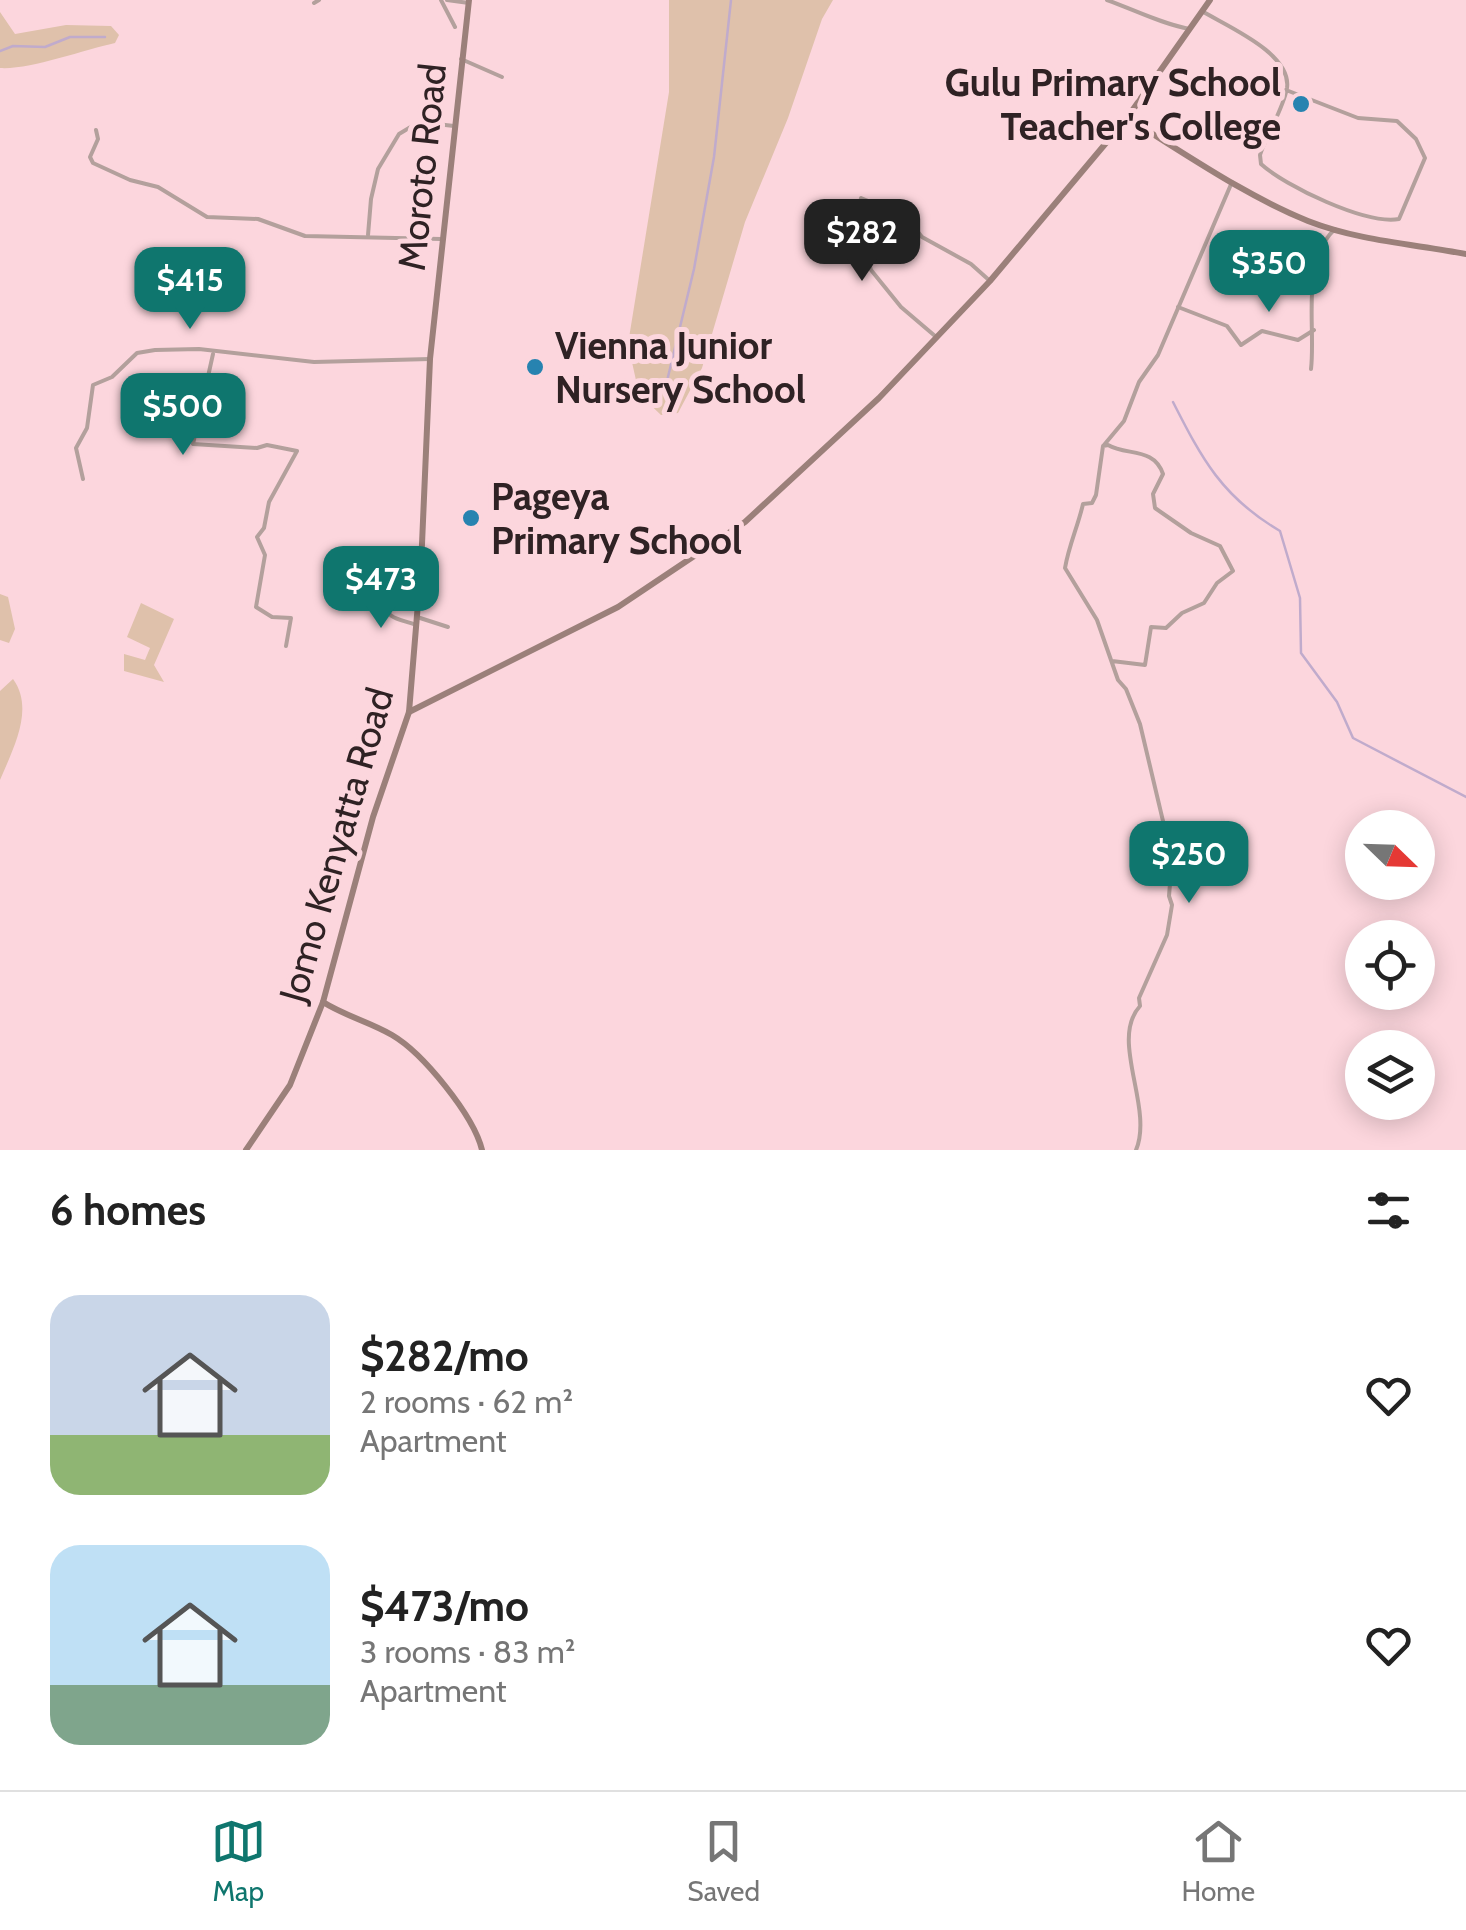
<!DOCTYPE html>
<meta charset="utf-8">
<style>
:root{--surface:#fff;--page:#f2f2f2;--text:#222;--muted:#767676;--line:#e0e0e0;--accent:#0f766e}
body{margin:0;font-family:Cabin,sans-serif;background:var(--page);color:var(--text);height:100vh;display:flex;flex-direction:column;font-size:38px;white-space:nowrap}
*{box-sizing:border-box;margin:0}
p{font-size:32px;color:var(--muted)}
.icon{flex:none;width:55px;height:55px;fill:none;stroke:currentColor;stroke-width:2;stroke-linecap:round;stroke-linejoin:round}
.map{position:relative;height:1150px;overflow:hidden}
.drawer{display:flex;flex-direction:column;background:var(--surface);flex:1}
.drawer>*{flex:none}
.needle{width:65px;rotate:113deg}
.fabs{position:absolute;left:1345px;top:810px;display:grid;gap:20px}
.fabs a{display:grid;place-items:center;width:90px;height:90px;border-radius:50%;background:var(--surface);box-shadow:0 5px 25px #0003;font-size:50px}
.price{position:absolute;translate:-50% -85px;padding:0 22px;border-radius:20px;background:var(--accent);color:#fff;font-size:32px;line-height:65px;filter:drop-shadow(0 2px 5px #0008)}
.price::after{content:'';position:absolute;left:50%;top:60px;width:30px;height:22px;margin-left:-15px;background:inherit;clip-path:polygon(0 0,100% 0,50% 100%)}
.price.current{background:#222;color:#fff}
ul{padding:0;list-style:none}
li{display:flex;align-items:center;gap:30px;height:250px;padding:0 50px}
li span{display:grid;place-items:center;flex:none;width:280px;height:200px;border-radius:30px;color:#555}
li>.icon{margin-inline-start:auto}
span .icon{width:120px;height:120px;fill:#fffc;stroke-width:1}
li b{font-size:42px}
h2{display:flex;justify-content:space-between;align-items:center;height:120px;padding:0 50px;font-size:42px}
.menu{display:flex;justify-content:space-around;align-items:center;height:140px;border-top:2px solid var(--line);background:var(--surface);font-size:28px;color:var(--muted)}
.menu a{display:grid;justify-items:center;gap:5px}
.menu .current{color:var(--accent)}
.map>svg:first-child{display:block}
.green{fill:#dfc1ab}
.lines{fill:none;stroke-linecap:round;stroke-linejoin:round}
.stream{stroke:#c0abcc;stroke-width:2.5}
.street{stroke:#b3a09c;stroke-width:4}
.secondary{stroke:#9b807a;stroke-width:6}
.poi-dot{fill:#2783b0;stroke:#fcd6dd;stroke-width:4}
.labels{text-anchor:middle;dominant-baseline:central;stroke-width:10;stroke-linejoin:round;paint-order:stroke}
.poi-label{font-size:38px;font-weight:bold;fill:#2f2224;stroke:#fcd6dd;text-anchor:start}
.street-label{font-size:38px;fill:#2f2224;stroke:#fcd6dd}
</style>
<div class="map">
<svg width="1466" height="1150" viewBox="0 0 1466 1150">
<rect width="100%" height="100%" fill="#fcd6dd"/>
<g class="green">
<path d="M669,0h164l-11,19 -34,99 -43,104 -43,146 -24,45 -17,2 -22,-21 -11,-50 41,-252z"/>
<path d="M0,12l15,22 51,-9 45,1 8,9 -4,8c-32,7 -86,27 -115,25z"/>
<path d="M0,594l8,3 7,32 -6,14 -9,-3z"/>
<path d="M141,603l33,16 -20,46 10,17 -40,-11v-17l21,6 5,-12 -23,-11z"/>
<path d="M13,679c22,30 0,70 -13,101v-89z"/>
</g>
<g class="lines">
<g class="stream">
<path d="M0,51l13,-5 32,1 25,-10h35"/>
<path d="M667,381l27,-112 20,-112 17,-157"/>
<path d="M1173,402c29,57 49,95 107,129l20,67 1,55 36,49 16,36 113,59"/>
</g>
<g class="street">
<path d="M441,0l14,27"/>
<path d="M447,0l22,3"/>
<path d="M1107,0c28,10 55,24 83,29"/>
<path d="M314,3l5,-3"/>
<path d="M1202,11c24,15 90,42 85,77 -4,22 -20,45 -27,67l1,9c24,22 105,61 138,55l26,-61 -9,-19 -19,-18 -39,-3 -72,-28"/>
<path d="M461,59l41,18"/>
<path d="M96,130l2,9 -8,18 3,6 37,17 28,7 49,30 51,2 47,17 136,3"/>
<path d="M368,235l3,-36 7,-30 21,-35 20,-12 35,4"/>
<path d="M1178,307l49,19 14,19 21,-14 36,9 16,-10"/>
<path d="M935,336l-34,-29 -30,-37 -14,-48 4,-24 45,19 16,20 49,27 19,17"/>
<path d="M213,354l-20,90 64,4 10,-3 30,6 -28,51 -5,26 -7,9 8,18 -9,52 16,10 19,1 -5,28"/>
<path d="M1311,369c5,-43 -11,-108 24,-140"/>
<path d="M1104,445l20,-24 15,-39 19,-27 74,-173"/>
<path d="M83,479l-7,-31 11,-20 6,-43 19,-8 25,-24 18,-3 44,-1 115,13 116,-3"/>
<path d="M383,601c3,19 18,18 33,24"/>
<path d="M417,617l31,10"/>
<path d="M1112,661l33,4 6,-38 15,1 16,-15 22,-10 13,-20 16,-12 -13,-25 -29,-13 -36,-25 -2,-14 10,-20c-9,-27 -36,-18 -55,-29l-5,1 -7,49 -4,8 -9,1c-5,22 -14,41 -18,64l32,52 21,60 8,9 14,35 32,135 -3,37 3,9 -5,30 -28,63 1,8c-31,34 14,101 -4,144"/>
</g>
<g class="secondary">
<path d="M1127,118c59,36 117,77 181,103 51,20 105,23 158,33"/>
<path d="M409,712l209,-105 127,-85 134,-124 111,-117 137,-163 83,-118"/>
<path d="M323,1002c22,14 47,20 69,33 31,18 82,81 90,115"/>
<path d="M246,1150l44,-65 33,-83 50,-185 36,-105 12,-145 9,-208 39,-359"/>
</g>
</g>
<g class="poi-dot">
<circle cx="1301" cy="104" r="10"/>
<circle cx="535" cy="367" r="10"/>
<circle cx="471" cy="518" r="10"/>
</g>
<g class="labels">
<g class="poi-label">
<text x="1281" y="82" text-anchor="end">Gulu Primary School<tspan x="1281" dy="44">Teacher's College</tspan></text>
<text x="555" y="345">Vienna Junior<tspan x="555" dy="44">Nursery School</tspan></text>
<text x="491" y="496">Pageya<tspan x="491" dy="44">Primary School</tspan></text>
</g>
<g class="street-label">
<text transform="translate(422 167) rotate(-84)">Moroto Road</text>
<text transform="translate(336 845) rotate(-74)">Jomo Kenyatta Road</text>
</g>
</g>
</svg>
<div class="fabs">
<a><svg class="needle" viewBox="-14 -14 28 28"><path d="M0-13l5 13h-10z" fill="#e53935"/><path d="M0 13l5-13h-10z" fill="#767676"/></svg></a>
<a><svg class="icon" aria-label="locate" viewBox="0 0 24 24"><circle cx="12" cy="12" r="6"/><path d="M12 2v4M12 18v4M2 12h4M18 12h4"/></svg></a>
<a><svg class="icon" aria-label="layers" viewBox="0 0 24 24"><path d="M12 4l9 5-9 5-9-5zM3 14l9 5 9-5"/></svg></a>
</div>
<b class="price current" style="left:862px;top:284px">$282</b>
<b class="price" style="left:1269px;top:315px">$350</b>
<b class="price" style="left:190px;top:332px">$415</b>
<b class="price" style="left:183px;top:458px">$500</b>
<b class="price" style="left:381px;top:631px">$473</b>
<b class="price" style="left:1189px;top:906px">$250</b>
</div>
<section class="drawer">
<h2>6 homes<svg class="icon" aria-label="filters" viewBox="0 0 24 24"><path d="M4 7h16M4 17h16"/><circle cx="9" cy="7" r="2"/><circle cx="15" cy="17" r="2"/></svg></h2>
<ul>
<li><span style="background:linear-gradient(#c9d6e8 70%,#8fb573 0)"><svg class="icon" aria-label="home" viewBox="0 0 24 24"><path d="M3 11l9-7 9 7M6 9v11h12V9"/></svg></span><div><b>$282/mo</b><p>2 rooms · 62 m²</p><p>Apartment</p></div><svg class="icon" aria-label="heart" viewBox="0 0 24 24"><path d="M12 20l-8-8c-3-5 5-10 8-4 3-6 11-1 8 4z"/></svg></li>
<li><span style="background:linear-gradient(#bfe0f5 70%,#7fa58c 0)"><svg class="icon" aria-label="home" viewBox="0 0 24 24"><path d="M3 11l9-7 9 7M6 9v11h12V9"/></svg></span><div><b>$473/mo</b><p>3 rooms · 83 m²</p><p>Apartment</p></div><svg class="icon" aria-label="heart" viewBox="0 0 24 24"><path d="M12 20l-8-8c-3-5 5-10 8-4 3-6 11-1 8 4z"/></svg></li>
</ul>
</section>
<nav class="menu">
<a class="current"><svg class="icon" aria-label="map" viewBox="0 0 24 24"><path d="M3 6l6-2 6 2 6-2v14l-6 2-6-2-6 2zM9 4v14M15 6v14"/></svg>Map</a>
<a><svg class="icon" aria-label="saved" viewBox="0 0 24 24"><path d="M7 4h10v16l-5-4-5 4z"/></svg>Saved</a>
<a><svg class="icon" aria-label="home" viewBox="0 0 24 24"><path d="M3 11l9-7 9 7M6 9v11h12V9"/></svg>Home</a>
</nav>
